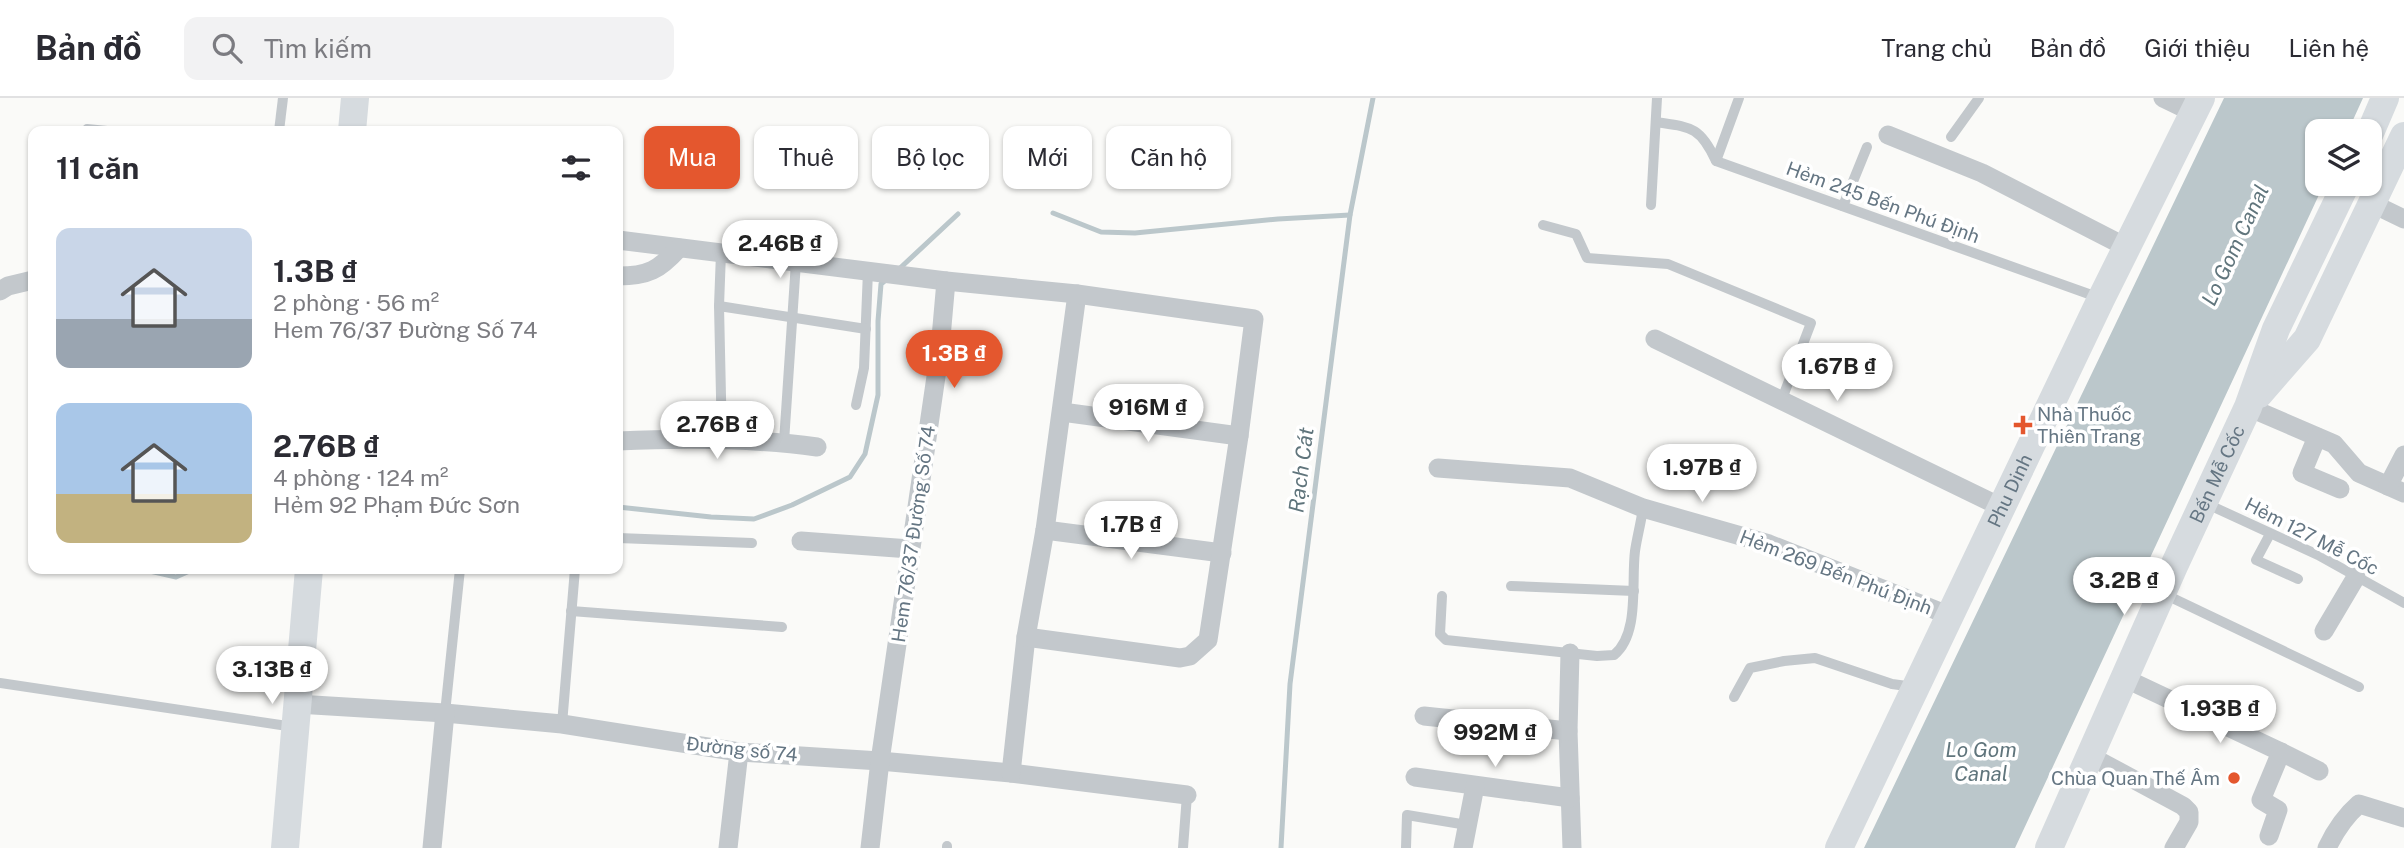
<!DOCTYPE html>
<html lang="vi">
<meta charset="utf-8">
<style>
:root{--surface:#fff;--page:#f2f2f3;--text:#2b2b33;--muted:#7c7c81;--line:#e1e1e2;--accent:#e4572e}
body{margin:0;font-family:"Public Sans",sans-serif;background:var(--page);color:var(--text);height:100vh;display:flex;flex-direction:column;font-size:26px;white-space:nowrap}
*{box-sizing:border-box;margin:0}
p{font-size:23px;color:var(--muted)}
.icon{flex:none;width:38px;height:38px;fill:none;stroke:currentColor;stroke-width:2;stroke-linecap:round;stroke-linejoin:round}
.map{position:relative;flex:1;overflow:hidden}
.side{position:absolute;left:28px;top:28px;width:595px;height:448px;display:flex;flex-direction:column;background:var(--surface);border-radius:14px;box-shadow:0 2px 5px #0004}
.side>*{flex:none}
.banner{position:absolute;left:644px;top:28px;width:665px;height:63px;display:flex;gap:14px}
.buttons{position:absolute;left:2305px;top:21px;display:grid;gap:14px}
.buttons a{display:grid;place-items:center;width:77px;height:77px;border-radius:14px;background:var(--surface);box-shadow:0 2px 5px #0004;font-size:35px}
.price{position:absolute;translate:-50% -60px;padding:0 16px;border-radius:24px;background:#fff;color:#222;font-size:23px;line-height:46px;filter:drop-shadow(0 2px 4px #0008)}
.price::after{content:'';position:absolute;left:50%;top:42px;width:21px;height:16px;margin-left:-10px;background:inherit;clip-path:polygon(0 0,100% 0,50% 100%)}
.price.selected{background:var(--accent);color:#fff}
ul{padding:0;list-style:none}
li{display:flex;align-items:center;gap:21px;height:175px;padding:0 28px}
li span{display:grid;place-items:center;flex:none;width:196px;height:140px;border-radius:14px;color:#555}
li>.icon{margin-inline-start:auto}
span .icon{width:84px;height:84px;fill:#fffc;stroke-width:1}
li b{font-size:30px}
h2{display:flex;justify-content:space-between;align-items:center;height:84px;padding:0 28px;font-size:30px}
.chip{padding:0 24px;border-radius:14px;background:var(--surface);box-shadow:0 2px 5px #0004;font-size:24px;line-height:63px}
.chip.selected{background:var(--accent);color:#fff}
header{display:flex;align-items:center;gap:42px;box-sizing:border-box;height:98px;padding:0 35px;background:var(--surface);border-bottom:2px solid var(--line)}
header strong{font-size:33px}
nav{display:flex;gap:38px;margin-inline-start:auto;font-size:24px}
.search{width:490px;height:63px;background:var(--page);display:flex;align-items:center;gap:18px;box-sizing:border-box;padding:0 24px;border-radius:14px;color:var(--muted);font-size:26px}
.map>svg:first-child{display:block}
.water{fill:#bbc7cb}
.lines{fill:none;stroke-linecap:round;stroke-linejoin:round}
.stream{stroke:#bbc7cb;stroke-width:5}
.lane{stroke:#c3c8cc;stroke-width:10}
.street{stroke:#c3c8cc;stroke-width:19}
.secondary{stroke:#d6dbdf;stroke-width:28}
.poi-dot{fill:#e4572e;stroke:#fff;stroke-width:2.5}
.labels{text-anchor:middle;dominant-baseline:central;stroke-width:7;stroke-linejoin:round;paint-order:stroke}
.street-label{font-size:19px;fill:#657683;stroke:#fff}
.poi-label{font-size:19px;fill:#657683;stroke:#fff;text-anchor:start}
.water-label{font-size:21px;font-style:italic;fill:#60757c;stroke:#fff}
</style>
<header>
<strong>Bản đồ</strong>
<div class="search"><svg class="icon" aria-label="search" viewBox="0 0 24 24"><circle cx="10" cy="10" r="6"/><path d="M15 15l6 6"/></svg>Tìm kiếm</div>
<nav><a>Trang chủ</a><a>Bản đồ</a><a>Giới thiệu</a><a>Liên hệ</a></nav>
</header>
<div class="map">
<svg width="2404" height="750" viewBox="0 0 2404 750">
<rect width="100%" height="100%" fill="#fafaf8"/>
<path class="water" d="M2224,0h139l-15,33h-31v53h7l-309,664h-151z"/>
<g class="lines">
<g class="stream">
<path d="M1053,115l48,19 34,1 143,-14 72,-4"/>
<path d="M898,172l60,-56"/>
<path d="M618,409l93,10 43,2 38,-14 58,-28 15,-23 13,-59v-74l3,-37 6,-5"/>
<path d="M141,471l35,8 18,-8"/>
<path d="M1281,750l9,-164 60,-469 23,-117"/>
</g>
<g class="lane">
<path d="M1739,0l-23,63 384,137"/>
<path d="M1656,24c34,5 44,4 60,39"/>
<path d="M87,31l20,2"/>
<path d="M279,33l4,-33"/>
<path d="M1951,39l28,-39"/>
<path d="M1651,107l6,-107"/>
<path d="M1843,108l24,-59"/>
<path d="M1543,127l33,9 11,24 81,6 143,59 -29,76"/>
<path d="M719,208l2,-53"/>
<path d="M856,307l8,-37 4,-97"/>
<path d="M722,343l-3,-135 147,23"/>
<path d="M784,344l12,-180"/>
<path d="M2207,406l111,51 86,48"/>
<path d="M2270,436l-14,26 42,19"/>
<path d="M618,440l134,5"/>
<path d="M1511,488l123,5"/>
<path d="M2164,496l195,93"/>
<path d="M1442,498l-2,38 6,6 151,16 17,-1c26,-21 17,-73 21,-104 2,-14 6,-28 8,-43"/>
<path d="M571,513l211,16"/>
<path d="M0,585l294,44"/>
<path d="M1734,599l16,-29 34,-7 31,-3 77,26 22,3"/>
<path d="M445,615l15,-144"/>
<path d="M562,626l13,-155"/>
<path d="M947,750v-2"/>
<path d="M1183,750l4,-53"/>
<path d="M1406,750l1,-33 60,10"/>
</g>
<g class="street">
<path d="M2163,0l31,15"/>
<path d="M1888,37l94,38 144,74"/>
<path d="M2371,105l33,16"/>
<path d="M618,142l328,41"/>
<path d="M618,178c30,0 41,-6 61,-28"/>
<path d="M0,193l8,-5 25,-6"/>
<path d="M1655,241l346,168"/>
<path d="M2248,309l86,37 25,29 45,20"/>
<path d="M1062,314l177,24"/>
<path d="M2317,339l-15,36 38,16"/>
<path d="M618,343c66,-3 134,-3 199,6"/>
<path d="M1438,370l132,10 73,30 126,36 179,71"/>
<path d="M2388,388l16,-31"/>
<path d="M1045,432l177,23"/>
<path d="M801,443l109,8"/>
<path d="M2324,533l32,-54"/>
<path d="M1570,555l-2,78 4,117"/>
<path d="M2124,580l157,74 -20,48 17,10 -9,26"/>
<path d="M297,606l148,9 117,11 177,28 141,9 131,12 176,22"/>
<path d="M1424,618l144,15"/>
<path d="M2281,654l38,19"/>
<path d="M2090,658l93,50 6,6v10l-15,26"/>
<path d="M1011,675l15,-136 19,-107 32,-236"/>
<path d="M1415,679l155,21"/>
<path d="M432,750l13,-135"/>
<path d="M728,750l11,-96"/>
<path d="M870,750l10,-87 60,-412 6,-68 131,13 177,25 -15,117 -31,204 -18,16 -10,2 -154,-21"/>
<path d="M1463,750l12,-62"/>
<path d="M2327,750c8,-17 17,-31 32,-44l45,14"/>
</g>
<g class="secondary">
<path d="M352,33l3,-33"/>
<path d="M2370,35l15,-35"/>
<path d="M2259,296l48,-55 97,-203"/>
<path d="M285,750l24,-279"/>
<path id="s1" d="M1839,750l262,-549 100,-201"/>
<path id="s2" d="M2049,750l125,-282 74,-159 28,-78 70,-145"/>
</g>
</g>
<g class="poi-dot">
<path d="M2019.5 316.5h7v7h7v7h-7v7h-7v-7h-7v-7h7z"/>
<circle cx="2234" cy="680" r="7"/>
</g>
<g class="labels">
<g class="street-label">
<text transform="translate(1883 104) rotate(20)">Hẻm 245 Bến Phú Định</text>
<text stroke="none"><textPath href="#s2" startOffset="410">Bến Mễ Cốc</textPath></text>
<text stroke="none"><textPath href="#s1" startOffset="396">Phu Dinh</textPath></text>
<text transform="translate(913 436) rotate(-82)">Hem 76/37 Đường Số 74</text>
<text transform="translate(2312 438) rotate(27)">Hẻm 127 Mễ Cốc</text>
<text transform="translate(1836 474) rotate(21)">Hẻm 269 Bến Phú Định</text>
<text transform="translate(742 651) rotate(6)">Đường số 74</text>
</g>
<g class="poi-label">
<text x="2037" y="316">Nhà Thuốc<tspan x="2037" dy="22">Thiên Trang</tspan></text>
<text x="2220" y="680" text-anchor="end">Chùa Quan Thế Âm</text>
</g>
<g class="water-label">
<text transform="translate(2235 147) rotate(-65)">Lo Gom Canal</text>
<text transform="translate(1301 372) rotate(-83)">Rạch Cát</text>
<text x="1981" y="651">Lo Gom<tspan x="1981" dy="24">Canal</tspan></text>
</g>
</g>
</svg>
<div class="buttons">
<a><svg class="icon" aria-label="layers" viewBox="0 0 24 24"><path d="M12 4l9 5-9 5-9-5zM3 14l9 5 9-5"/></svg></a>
</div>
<b class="price" style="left:780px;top:182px">2.46B ₫</b>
<b class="price selected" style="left:954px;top:292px">1.3B ₫</b>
<b class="price" style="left:1837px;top:305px">1.67B ₫</b>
<b class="price" style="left:1148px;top:346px">916M ₫</b>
<b class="price" style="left:717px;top:363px">2.76B ₫</b>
<b class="price" style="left:1702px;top:406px">1.97B ₫</b>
<b class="price" style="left:1131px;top:463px">1.7B ₫</b>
<b class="price" style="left:2124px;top:519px">3.2B ₫</b>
<b class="price" style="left:272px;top:608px">3.13B ₫</b>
<b class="price" style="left:2220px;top:647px">1.93B ₫</b>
<b class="price" style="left:1495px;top:671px">992M ₫</b>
<div class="banner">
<a class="chip selected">Mua</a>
<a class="chip">Thuê</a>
<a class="chip">Bộ lọc</a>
<a class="chip">Mới</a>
<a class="chip">Căn hộ</a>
</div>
<section class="side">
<h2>11 căn<svg class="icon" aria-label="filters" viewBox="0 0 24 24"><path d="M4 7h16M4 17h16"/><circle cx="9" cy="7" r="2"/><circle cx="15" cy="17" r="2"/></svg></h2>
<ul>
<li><span style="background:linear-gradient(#c9d6e8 65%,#9aa5b1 0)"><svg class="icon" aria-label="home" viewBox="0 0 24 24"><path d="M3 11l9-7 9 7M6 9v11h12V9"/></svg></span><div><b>1.3B ₫</b><p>2 phòng · 56 m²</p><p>Hem 76/37 Đường Số 74</p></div></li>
<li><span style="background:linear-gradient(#a9c7e8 65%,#c2b280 0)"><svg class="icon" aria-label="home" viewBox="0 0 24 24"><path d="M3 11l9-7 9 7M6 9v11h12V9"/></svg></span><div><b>2.76B ₫</b><p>4 phòng · 124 m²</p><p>Hẻm 92 Phạm Đức Sơn</p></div></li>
</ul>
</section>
</div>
